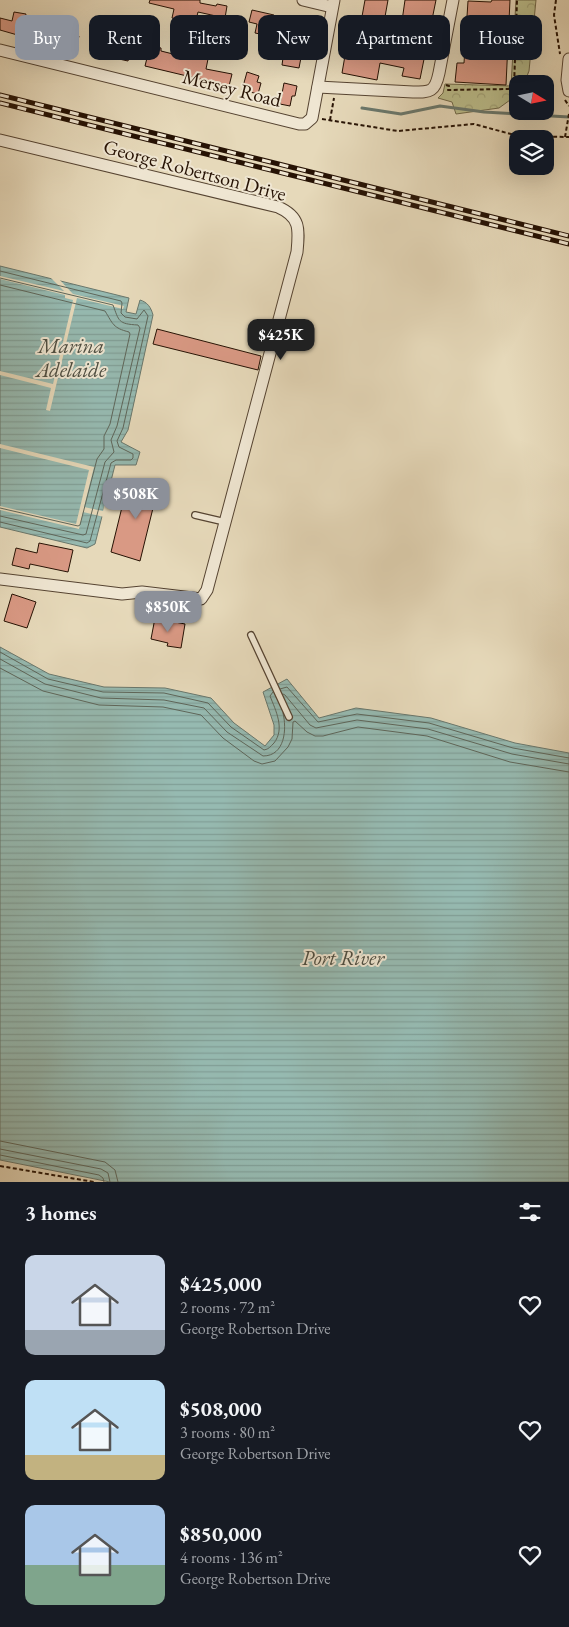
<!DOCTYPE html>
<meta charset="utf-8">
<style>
:root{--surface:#171b24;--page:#20242c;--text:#f1f3f6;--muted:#9ea1a6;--accent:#8c9099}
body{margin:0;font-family:"EB Garamond",serif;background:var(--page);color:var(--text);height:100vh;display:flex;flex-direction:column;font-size:19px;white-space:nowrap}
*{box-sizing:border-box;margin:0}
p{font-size:16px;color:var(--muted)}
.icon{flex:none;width:28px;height:28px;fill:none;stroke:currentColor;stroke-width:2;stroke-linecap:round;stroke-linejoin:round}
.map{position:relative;height:1182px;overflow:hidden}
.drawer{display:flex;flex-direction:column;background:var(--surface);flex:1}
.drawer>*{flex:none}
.banner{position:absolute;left:15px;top:15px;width:540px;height:45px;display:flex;gap:10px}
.needle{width:32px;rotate:100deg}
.fabs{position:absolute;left:509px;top:75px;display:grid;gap:10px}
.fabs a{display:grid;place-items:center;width:45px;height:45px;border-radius:10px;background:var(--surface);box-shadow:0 5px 20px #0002;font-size:25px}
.price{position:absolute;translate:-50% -42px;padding:0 11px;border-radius:10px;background:var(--accent);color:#fff;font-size:16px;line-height:32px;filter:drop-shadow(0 1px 2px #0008)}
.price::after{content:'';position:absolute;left:50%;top:30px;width:15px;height:11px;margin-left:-8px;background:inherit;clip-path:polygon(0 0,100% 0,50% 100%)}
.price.selected{background:#222;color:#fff}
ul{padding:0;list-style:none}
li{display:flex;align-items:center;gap:15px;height:125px;padding:0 25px}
li span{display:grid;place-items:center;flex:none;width:140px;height:100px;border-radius:10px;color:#555}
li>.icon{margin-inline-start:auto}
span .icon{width:60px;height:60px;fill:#fffc;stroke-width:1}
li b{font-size:21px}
h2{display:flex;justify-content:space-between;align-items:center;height:60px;padding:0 25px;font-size:21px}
.chip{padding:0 18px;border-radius:10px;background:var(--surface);box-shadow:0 5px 20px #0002;font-size:18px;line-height:45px}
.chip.selected{background:var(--accent);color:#fff}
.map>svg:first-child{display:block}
.park{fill:url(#park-crowns);stroke:#706848}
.water{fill:url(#water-rules);stroke:#69776c}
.pier{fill:#e6d9ba}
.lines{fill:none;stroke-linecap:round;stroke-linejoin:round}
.shore{stroke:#5e665a;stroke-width:1}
.stream{stroke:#69776c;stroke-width:3}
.building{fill:#d99984;stroke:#261204}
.lane-casing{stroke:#564432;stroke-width:8}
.street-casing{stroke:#564432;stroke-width:13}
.path{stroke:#261204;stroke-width:2;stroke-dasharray:4 2.5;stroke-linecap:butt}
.lane{stroke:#efe6d2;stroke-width:5.5}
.street{stroke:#efe6d2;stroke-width:11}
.rail-casing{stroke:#261204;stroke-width:5}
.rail{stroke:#efe6d2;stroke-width:3;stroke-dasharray:9;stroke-linecap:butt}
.labels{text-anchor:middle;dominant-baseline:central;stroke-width:4;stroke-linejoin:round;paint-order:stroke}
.street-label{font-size:20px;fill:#261204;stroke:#efe6d2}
.water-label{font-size:21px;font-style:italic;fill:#4d4d41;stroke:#efe6d2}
</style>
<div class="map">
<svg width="569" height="1182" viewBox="0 0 569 1182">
<defs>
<pattern id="park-crowns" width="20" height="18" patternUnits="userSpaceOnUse" patternTransform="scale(1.25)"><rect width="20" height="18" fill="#bbbe8c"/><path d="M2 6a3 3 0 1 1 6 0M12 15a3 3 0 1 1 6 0" fill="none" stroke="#a1a277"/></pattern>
<pattern id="water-rules" width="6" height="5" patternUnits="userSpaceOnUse" patternTransform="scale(1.25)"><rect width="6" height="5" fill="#96bab1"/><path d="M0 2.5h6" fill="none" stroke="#819f97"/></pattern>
</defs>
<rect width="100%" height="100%" fill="#e6d9ba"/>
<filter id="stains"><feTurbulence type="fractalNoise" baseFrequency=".004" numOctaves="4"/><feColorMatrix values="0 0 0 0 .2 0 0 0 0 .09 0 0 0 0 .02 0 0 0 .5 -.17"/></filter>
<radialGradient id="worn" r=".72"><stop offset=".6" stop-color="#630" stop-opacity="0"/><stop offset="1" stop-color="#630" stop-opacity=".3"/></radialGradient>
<path class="park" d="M516,0h20l-7,71 -5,13h-6l-1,11 -18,13 -43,6 -4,-12 -14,-4 5,-5 2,-9 66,2z"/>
<g class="water">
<path d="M0,266l129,32 -3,14 10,2 4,-14c7,2 11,7 13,15l-25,115 -7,12 19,10 -4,13h-21l-20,79 -8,4 -87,-21z"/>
<path d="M0,647l49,27 55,13 61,1 46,10 23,25 31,23 9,-11v-10l-11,-33 24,-13 32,39 37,-10 75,10 84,25 54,10v429h-459l-110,-22z"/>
</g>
<g class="pier">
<path d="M0,276l64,15 -13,-13 6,-1 16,17 51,12 -1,3 -46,-11 -27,113 -4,-1 5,-22 -51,-13v-4l53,13 20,-84 -8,-2v-3l-65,-16z"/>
<path d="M0,444l94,23 -10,40 19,4 3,-13 4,1 -6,18 -21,-5 -4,17 -79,-19v-4l76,18 13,-54 -89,-22z"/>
</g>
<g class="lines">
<g class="shore">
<path d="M0,271l121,30 1,2 -1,10 4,4 12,2 7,-9 4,6 -25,112 -6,13 2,6 14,7v4l-2,2h-15l-5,3 -21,78 -3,2 -87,-21"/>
<path d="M0,278l113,27c6,16 5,19 25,20l2,3 -23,98 -6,14 3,12 -9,10 -19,72 -3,1 -83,-19"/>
<path d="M0,285l105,26c8,13 8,17 24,21l1,2 -20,90 -6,12v13l-7,10 -17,66 -2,1 -78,-18"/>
<path d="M0,652l48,27 55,13 61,1 44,10 23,24 33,23c5,-1 6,-3 10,-7 11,-14 2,-32 -4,-47l3,-4"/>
<path d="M0,659l45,25 56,14 63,2 40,8 23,24 36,24c22,0 24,-27 20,-43"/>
<path d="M0,668l43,23 56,14 64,2 38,8 22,23 31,23 8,3 13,-3 13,-14 4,-8 1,-17 2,-1 12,11 8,4h8l35,-9 69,9 83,26 59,10"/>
<path d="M280,689l7,-2 31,35 39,-8 72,9 84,25 56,10"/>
<path d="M283,694l2,1 25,30 6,3 41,-8 71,9 84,25 57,10"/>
<path d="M0,1141l105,21 10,8 3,12"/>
<path d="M0,1149l101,20 7,4 2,9"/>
<path d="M0,1155l99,20 4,3 1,4"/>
</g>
<path class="stream" d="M362,108l39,6 39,-8 44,6 85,5"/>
</g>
<g class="building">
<path d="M150,0h50v3l16,3 1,-2 10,2 -2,12 -27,-6 -3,12 -23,-6 2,-9 -25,-6z"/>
<path d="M365,0h23l-5,28 16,3v-3h2l4,-28h31l-16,79 -18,-3 2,-8 -24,-5 -3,17 -35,-7 9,-52 10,1z"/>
<path d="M492,0h18l-4,85 -51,-3 2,-19h7l4,-62 23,1z"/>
<path d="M252,10l22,5 -4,21 -15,-3 2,-9 -8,-2z"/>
<path d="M14,12l12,2 -5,22 -21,-6v-12l12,3z"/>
<path d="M293,16l13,2 -1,7 2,1 -8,42 -17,-3 3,-21 6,1 4,-21 -3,-1z"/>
<path d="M42,25l22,6v-2l8,2v3l7,2 -3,12 -37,-9z"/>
<path d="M148,45l13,3v3l32,8 1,-3 14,3 -2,10 26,5 -3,12 -84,-20 2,-8 -2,-1z"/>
<path d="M113,46l18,4 -3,11 -18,-4z"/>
<path d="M247,72l12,4 -2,6 4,1 -3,11 -16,-4z"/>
<path d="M284,83l13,3 -2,10h-3l-2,10 -10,-2z"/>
<path d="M157,329l104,27 -3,14 -105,-26z"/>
<path d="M132,482l35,9 -3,11 -9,-2 -15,61 -29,-9 12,-49 3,1z"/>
<path d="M39,543l34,7 -5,22 -38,-8 -1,5 -17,-4 4,-17 21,5z"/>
<path d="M12,594l24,8 -9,26 -23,-7z"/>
<path d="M155,618l30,6 -4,24 -14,-2 1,-3 -17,-4z"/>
</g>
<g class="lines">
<g class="lane-casing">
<g id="lane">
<path d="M195,515l30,7"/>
<path d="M251,635l38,82"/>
</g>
</g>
<g class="street-casing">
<g id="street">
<path d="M303,0l29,7"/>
<path d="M0,50l299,74h6l7,-6 22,-118"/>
<path d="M569,59l-2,21 2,11"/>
<path d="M318,87l95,5c18,0 22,0 26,-19l14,-73"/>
<path d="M0,140l278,67c23,10 21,23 19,45l-90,338 -6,9 -59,-7 -20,2 -122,-15"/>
</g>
</g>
<g class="path">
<path d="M556,0l-2,15 6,39"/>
<path d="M446,85l3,1 -1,4 60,-1 6,-2 3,-87"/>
<path d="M565,100l4,6"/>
<path d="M322,119l76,12 76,-7 44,12 51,1"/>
<path d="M330,120l4,-22"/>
<path d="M565,137l4,-23"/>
<path d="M0,1166l94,16"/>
</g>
<use href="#lane" class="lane"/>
<use href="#street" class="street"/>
<g class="rail-casing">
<g id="rail">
<path d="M0,95l569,141"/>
<path d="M0,103l569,141"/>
</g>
</g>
<use href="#rail" class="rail"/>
</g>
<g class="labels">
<g class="street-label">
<text transform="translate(232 88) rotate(14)">Mersey Road</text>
<text transform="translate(195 170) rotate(15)">George Robertson Drive</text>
</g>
<g class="water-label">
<text x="71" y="345">Marina<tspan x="71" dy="24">Adelaide</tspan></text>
<text x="343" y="957">Port River</text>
</g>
</g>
<rect width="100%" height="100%" filter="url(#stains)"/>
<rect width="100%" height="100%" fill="url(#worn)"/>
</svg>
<div class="fabs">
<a><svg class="needle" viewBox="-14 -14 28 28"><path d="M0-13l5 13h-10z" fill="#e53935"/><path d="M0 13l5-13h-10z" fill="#9ea1a6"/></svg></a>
<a><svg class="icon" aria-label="layers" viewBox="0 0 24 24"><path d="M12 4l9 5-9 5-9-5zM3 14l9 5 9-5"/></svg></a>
</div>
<b class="price selected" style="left:281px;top:361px">$425K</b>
<b class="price" style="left:136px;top:520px">$508K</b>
<b class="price" style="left:168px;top:633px">$850K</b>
<div class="banner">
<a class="chip selected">Buy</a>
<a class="chip">Rent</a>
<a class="chip">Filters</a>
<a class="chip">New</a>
<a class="chip">Apartment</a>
<a class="chip">House</a>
</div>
</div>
<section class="drawer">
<h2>3 homes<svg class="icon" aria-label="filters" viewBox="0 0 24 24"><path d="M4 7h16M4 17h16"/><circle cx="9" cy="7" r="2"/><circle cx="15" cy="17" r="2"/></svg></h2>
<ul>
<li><span style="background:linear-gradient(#c9d6e8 75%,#9aa5b1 0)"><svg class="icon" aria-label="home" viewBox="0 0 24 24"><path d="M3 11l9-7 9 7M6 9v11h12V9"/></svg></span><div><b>$425,000</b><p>2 rooms · 72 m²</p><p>George Robertson Drive</p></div><svg class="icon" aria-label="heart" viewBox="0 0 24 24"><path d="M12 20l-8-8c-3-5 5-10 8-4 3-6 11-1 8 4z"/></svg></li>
<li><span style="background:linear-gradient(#bfe0f5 75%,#c2b280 0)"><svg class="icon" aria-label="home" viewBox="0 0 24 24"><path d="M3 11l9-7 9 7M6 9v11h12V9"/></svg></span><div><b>$508,000</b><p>3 rooms · 80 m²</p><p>George Robertson Drive</p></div><svg class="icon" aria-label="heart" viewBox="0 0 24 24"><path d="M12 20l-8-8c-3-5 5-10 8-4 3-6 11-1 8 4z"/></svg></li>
<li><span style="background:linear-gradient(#a9c7e8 60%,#7fa58c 0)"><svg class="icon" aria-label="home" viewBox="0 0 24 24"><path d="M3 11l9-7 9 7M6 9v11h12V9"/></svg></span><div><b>$850,000</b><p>4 rooms · 136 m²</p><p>George Robertson Drive</p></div><svg class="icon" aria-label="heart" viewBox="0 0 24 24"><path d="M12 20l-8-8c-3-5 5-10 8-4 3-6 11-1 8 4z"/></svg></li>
</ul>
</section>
